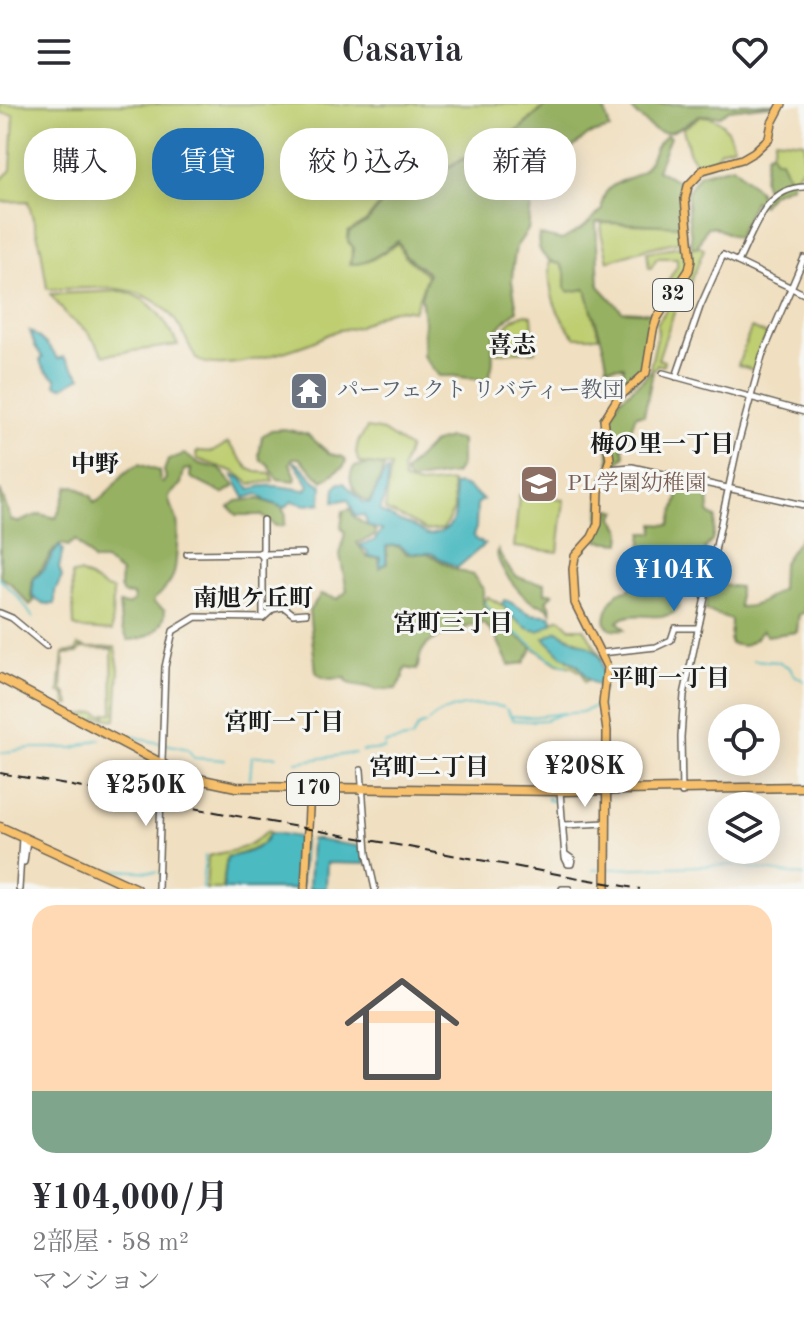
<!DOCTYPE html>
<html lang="ja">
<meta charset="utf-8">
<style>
:root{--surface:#fff;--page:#f7f7f7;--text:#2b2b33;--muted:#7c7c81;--line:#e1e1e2;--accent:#1f6fb2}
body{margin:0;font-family:"Old Standard TT","Noto Serif JP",serif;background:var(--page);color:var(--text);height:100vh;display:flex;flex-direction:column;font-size:30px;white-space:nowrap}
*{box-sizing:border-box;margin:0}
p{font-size:26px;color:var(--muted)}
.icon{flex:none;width:44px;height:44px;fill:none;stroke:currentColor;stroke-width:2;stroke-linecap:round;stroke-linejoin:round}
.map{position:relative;height:785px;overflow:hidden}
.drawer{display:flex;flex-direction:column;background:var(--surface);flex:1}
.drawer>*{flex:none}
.guide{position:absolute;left:24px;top:24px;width:756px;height:72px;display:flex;gap:16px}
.tools{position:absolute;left:708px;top:600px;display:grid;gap:16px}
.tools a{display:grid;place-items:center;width:72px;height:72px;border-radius:50%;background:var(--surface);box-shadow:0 4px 20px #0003;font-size:40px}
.price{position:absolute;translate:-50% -68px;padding:0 18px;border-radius:28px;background:#fff;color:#222;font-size:26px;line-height:52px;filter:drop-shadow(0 2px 4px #0008)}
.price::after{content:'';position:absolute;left:50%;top:48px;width:24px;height:18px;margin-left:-12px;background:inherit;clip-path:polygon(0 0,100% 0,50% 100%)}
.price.on{background:var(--accent);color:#fff}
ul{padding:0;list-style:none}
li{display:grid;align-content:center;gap:16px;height:424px;padding:0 32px}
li+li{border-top:2px solid var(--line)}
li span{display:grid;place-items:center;height:248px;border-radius:24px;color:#555}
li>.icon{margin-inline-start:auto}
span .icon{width:144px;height:144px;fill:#fffc;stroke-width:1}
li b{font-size:34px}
.chip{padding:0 28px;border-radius:32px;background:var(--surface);box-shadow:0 4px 20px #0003;font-size:28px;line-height:72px}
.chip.on{background:var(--accent);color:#fff}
header{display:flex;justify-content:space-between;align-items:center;height:104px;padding:0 32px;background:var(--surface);font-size:36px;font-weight:700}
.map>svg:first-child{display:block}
.green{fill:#bece70;stroke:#6d7546;stroke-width:2}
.forest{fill:#96b162;stroke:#59663f;stroke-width:2}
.water{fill:#4bbac1;stroke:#346b6e;stroke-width:2}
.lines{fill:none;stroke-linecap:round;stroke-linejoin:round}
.stream{stroke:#4bbac1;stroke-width:2}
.tertiary-casing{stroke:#666055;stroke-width:8}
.primary-casing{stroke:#666055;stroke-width:10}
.trunk-casing{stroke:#666055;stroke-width:11}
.tertiary{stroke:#fff;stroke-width:5}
.primary{stroke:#f7c06c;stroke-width:7}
.trunk{stroke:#f7c06c;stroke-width:8}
.rail{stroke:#1c1c1c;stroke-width:2;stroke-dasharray:12 6;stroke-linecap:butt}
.labels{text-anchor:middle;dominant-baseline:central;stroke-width:6;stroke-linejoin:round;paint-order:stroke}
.shield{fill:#f6f6f2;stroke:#5d5d5c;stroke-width:2}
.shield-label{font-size:20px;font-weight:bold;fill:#1c1c1c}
.worship-label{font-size:22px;fill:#5b616d;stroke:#f6f6f2;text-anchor:start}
.education-label{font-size:22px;fill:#785e54;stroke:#f6f6f2;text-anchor:start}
.neighbourhood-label{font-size:24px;font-weight:bold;fill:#1c1c1c;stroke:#f6f6f2}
</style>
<header><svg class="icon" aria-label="menu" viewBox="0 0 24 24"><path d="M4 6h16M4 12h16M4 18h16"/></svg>Casavia<svg class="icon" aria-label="heart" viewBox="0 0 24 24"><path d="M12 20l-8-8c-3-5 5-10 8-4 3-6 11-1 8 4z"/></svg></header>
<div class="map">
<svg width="804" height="785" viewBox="0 0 804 785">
<rect width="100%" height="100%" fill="#f6f6f2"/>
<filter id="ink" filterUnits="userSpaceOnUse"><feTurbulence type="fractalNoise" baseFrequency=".0125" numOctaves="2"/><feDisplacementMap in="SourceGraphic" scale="16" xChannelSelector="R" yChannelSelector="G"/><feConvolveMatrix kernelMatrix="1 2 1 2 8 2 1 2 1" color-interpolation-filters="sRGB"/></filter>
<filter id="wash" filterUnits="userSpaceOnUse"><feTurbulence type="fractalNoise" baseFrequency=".006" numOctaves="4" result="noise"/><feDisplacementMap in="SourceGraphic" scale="32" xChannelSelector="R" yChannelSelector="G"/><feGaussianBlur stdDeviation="1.8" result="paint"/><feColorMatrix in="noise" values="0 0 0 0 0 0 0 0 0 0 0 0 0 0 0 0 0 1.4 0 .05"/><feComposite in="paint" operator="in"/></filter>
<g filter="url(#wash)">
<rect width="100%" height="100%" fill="#f0dfc0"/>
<g class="green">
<path d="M0,0h547l-29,26 -21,7 -13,23 -10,2 -8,-5 -54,28 -23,8 -23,28 -18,11v10l5,5 -3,17c19,1 33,-11 48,-21l6,13 23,19 -13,36c-25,-6 -36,6 -57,16 -6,2 -12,2 -18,3 -10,3 -19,9 -29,13 -25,9 -90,31 -114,16 -8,-15 -14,-32 -25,-44 -34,-37 -79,-25 -124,-26l-6,-41 -13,-47 -28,1v-21l11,-11 3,-55 -14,-2z"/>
<path d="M701,12c20,0 27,13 33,30l-14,4 -8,13 -12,5 -10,-13 -7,-26z"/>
<path d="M775,35l29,3v24l-11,12c-7,-3 -21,-16 -21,-26 1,-4 3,-8 3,-13z"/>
<path d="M602,119l81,3 2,14 -41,9 -36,12 -7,-28z"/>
<path d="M686,141l1,24 -17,25 -7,-5 14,-23v-8h-20l-6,10h-2l-2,-16z"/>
<path d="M697,141l7,4 -22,56 -5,-1 -19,55 6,2 -1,5 -6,-2 -2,5 -5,-1 8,-35 -1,-9 29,-45 6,-32z"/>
<path d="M549,158l11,2 5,8v16l21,1 13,48h-24c-21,-25 -26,-43 -26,-75z"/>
<path d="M123,187c30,8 41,28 55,54l-74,10 -17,-24 -18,-13 -19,-24z"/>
<path d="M527,210l5,2 3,35 -38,2c0,-18 11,-36 30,-39z"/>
<path d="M751,224l16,6 -14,36 -15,-5z"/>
<path d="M367,324l16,3 26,17 -7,21 2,12 16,4 32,-3 2,28 -11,19 -17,2c-13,-10 -27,-14 -41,-21l6,-43 -30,-4 -3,-2 -2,-9 2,-10z"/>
<path d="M228,339l21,26 7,3 15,1 2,8 -22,3 -16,-12 -38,-13 -1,-6 3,-2 13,1z"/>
<path d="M519,391l45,5 -6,52 -44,-5z"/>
<path d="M79,469c14,4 19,14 34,17l-1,41 -29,-2 -9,-3 -2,-52z"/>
<path d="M487,492c5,4 11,6 16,10 12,9 18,19 33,24l24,-12 10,10h14l19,32 -24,-19 -22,-10 11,29 16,11 4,9 -3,2 -3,-9 -10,-6 -15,-3 -59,-40 -15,-20z"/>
<path d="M78,541l9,3 28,-1 4,22 -3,51 -19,-3 -4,7 -12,-6 1,-3 14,-3 10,4v-3h7l-1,-64 -31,-1 -3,5 -14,1 -2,36 5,4 3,11h-4l-1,-11 -6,-1 4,-40 14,-2z"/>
<path d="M267,727l7,3h-5c-6,15 -27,20 -42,23l-5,32h-16l2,-33c30,-8 35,-3 59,-25z"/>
</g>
<g class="forest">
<path d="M548,0h55l7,25 -22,6 -25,21 3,32 -34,10 -4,32 -12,17 -3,18 -1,16 5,30c-41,30 -14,40 -30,70l-33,-5h-15l-16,-20 1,-36 -3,-23 7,-24 -23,-18 -7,-14c-15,10 -29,24 -47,23l3,-16 -6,-7 1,-9 18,-10 23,-29 23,-7 53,-28 7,4 12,-2 13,-22 20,-7z"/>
<path d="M630,0h150l-51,6 -9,6 -20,-1c-17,12 -37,28 -54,8 -7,-7 -13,-9 -16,-19z"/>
<path d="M667,31l3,2 -13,33 29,15 -3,15 1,26 -88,-4 3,64 23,25 35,2c-4,7 -9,15 -11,24 -3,20 3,43 -22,49v-20l-17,1c-2,-26 -15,-52 -21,-78l-17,3 -4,-4v-16l-5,-8c-15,-3 -24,-13 -21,-29l23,5 22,-13 18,-17c-2,-32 31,-27 43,-42 9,-11 10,-26 22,-33z"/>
<path d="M770,48h2l3,7h6l7,17 5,2 -1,7 -20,8 -10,12 -8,-4 -17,37 -23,-11h-7l-10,20h-5l-4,-35v-21l12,-17 33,-8 26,25v3h6l2,-2 -4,-12 4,-26z"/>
<path d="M650,267l3,1 -9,43h-8l-11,31h-3l3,9 -9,11 -6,1c-2,-28 -8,-55 17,-74 10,-8 16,-12 23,-22z"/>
<path d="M284,325l23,5 23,20 13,3 3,4 -2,5 -21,15 -24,-23h-6l-3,5 6,14 -1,4 -18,-2 -9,-15 -7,-3 -2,-6 3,-19 9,-6z"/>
<path d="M448,334l13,2v25l-6,9 -46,7 -4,-8c9,-15 17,-16 27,-30z"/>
<path d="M184,350l16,10 20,5 15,17 -12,8 -30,-15 -3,-3 1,-7 -7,1 -3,14 -12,12c-1,10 6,15 8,24 2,7 -1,47 -3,53 -2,8 -13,22 -20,26v4l11,7c0,20 -19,30 -37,30l-7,-15 -2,-21 8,1 7,-4 -1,-6 -10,-1 -3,-7 1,-14 -16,-12h-11l-19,-21 -7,6 -7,-2c-13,7 -15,25 -28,33l-2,19 3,5 -4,4 -20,-22 -10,-6v-87l11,30 7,2 22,-8 16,4 12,-31 7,-1 17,11 2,6c18,-8 23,-30 45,-39l20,7 1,10 3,2 3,-5 -2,-7 4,-11z"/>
<path d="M369,360l13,2 2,3 -11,27 -5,6c-13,-7 -23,-22 -14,-35z"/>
<path d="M687,378l21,8 1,24 7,4 -4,23 -7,7 3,12 -4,8 -7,2 -4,17 -5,1 -9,-10h-6l-7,5v5l14,9c-1,36 -44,7 -62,25l7,7c-32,5 -18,-23 -7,-37l10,-2 4,-4 -5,-26 14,-9 2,-18h11v-9l16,1 11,-37z"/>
<path d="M605,380l-2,15 3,13 3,2 3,-5 6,2 -5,6 9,14 -1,12 -23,-2 2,-51z"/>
<path d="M259,395l22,8 5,8 -2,11h-8l-15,-11h-24l-8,-8 8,-6z"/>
<path d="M350,405l4,8 22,14 -1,5 -18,7 11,15h11l1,10 7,-5v-16c10,-3 14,1 20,7l20,-1 27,16 19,6 10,14v15l15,20 33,22v5l-7,12 -15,2 -12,-26 -13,-16c-12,2 -48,13 -57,22 -8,7 -7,15 -10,25l-12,-2 -2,10 -7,11 -20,1c-9,-6 -19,-2 -29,-8l-1,-4c-11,0 -22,4 -30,-6l-7,-61 12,-17 17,5 9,-8 -7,-36 5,-23 -4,-4 2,-17z"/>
<path d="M804,428v81l-5,1 -2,18 -30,4 -5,-6 -7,9 -12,7 -13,-2 1,-24 -26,-10 4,-22 4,-4 26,3v20c20,0 27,-8 42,-18l1,-25z"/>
<path d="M498,446c13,26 19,31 47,33v10h8l-7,8 4,4 2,8 -6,-7c-4,-1 -8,-1 -12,-3 -13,-6 -41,-41 -36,-53z"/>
</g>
<g class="water">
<path d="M30,227c11,7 21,17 28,28l6,-2 17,20 -18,10 -7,-2v-7c-8,-5 -14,-8 -16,-18l3,-2 -8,-12z"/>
<path d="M294,358c13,5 15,18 28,23l-1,18 -15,2 -14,-4 -7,7 -19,-7 -8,-7 -13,4 -12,-23 8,3 9,11c23,-7 34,-1 56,1l3,-5z"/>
<path d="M388,367l-1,18 -7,22 2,2c9,2 12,7 20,9 11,4 16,6 25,13 32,-3 31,-25 26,-50 13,-3 21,8 30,15l-6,4 -1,24 -3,7 3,5 9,4 -28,24 -26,-15h-21l-11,-8 -13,1v17l-6,4v-10h-11l-1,-5 -8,-7 14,-4 8,-11 -14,-4 -4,-11 -9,1 -7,-17 -14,3 1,-14 4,-5h5l20,20h6l14,-29z"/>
<path d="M60,442l3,4 -4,18 3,9 -7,14v13c-9,1 -18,-1 -23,-9l2,-17c14,-8 15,-22 26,-32z"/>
<path d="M504,496c11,2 17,11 27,14 8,2 13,-1 21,3l1,6c-5,2 -8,5 -12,7 -14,4 -32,-16 -39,-26z"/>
<path d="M557,527c34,21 48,9 46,58l-14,-9 -10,-14 -18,-11 -17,-17z"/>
<path d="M276,729l28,5 -3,51h-78l4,-32c16,-2 37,-8 42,-23z"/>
<path d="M311,735l53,8 1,17 -38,-1 -1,26h-17z"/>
</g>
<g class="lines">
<g class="stream">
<path d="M0,475l21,21 12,18"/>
<path d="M485,498l20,28 13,4 31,24 17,8"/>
<path d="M753,556l26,2 11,6 3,6 11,7"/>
<path d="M506,605l7,11 16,1"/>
<path d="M512,612l17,1"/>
<path d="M530,613l34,-4"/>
<path d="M530,617l15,-1 16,-6 21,-2 19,-8"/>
<path d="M428,618c18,-18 51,-19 75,-15"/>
<path d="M119,630c18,1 24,7 42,9"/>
<path d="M386,639l26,-5 6,-11 8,-3"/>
<path d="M165,640l23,5 6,9 31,2"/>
<path d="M362,647l22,-2 1,-5"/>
<path d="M0,649l31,-5h43l26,-9"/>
<path d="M255,652h22"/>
<path d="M297,658l58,-9"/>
<path d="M250,675l2,-23"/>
<path d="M548,693v3l10,2"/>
<path d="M609,765l122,-4 73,11"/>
<path d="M115,766l42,2"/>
<path d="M593,766l8,-1"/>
<path d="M161,785v-17"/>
<path d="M202,785l3,-33"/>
</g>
</g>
</g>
<g filter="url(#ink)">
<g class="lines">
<g class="tertiary-casing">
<g id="tertiary">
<path d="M738,158c16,-31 26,-74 66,-75"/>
<path d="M663,269l141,39"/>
<path d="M676,273l24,-70 23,-52 81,39"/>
<path d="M607,365l25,-2 172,38"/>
<path d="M263,447v-31"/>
<path d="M259,449l4,4v61"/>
<path d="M187,450l72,-1 4,-2"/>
<path d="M263,453l3,-3 37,-1"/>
<path d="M0,509l12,5 34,28"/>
<path d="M601,549l55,-6 15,-7 4,-12h23"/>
<path d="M361,666l6,83 8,36"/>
<path d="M560,687l5,67 3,6h3l1,-5 -7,-5"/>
<path d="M682,689l-1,-56 3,-42 54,-251 24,-88 42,-98"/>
<path d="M564,721l43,-2"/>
<path d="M24,758l3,-22"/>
<path d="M19,785l3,-51"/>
<path d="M158,785l7,-222 8,-36 23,-14 67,1 10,-9 11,-2 9,7 13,-1"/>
<path d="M562,785h7"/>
</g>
</g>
<g class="primary-casing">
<g id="primary">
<path d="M305,785l5,-100"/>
<path d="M606,785l1,-158 -4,-27 4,-37 -32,-64 -2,-34 2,-13 17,-19 6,-13 1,-33 11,-32 -6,-39 14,-22 28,-25 7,-43 4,-12 32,-48 2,-10 -6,-61 3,-13 15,-16 39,-11 12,-7 15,-14 3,-15 10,-19"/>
</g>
</g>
<g class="trunk-casing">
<g id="trunk">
<path d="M0,574l172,91 31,11 33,7 324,4 244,-4"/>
<path d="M0,723l136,62"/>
</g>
</g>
<use href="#tertiary" class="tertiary"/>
<use href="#primary" class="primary"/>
<use href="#trunk" class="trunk"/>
<path class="rail" d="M0,669l640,116"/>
</g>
</g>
<defs>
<g id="temple-square" transform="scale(2)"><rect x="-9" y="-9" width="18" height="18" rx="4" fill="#6b7280" stroke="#f6f6f2"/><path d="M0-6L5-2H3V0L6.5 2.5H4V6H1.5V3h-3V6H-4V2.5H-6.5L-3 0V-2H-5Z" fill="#fff"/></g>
<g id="school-square" transform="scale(2)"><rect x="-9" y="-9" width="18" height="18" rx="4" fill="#8d6e63" stroke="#f6f6f2"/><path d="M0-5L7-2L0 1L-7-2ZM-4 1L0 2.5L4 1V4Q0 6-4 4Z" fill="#fff"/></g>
</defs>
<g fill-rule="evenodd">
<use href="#temple-square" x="309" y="287"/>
<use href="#school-square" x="539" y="380"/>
</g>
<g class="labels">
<g class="shield">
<rect x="653" y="175" width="40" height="32" rx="6"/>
<rect x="287" y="669" width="52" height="32" rx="6"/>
</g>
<g class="shield-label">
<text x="673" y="191">32</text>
<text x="313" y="685">170</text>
</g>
<g class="worship-label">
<text x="337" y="287">パーフェクト リバティー教団</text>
</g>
<g class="education-label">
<text x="567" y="380">PL学園幼稚園</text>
</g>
<g class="neighbourhood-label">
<text x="512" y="243">喜志</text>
<text x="662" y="342">梅の里一丁目</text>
<text x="95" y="362">中野</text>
<text x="253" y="496">南旭ケ丘町</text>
<text x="453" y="521">宮町三丁目</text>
<text x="670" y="576">平町一丁目</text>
<text x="284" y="620">宮町一丁目</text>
<text x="429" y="665">宮町二丁目</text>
</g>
</g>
</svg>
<div class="tools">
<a><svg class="icon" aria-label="locate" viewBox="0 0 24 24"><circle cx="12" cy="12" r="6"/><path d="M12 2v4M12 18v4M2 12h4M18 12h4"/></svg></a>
<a><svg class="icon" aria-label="layers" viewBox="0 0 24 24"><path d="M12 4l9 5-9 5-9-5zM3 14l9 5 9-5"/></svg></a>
</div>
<b class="price on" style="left:674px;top:509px">¥104K</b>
<b class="price" style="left:585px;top:705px">¥208K</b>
<b class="price" style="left:146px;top:724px">¥250K</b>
<div class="guide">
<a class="chip">購入</a>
<a class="chip on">賃貸</a>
<a class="chip">絞り込み</a>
<a class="chip">新着</a>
</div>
</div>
<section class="drawer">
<ul>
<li><span style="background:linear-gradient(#ffd9b3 75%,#7fa58c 0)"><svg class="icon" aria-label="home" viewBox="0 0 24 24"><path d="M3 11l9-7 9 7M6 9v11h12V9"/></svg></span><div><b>¥104,000/月</b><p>2部屋 · 58 m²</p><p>マンション</p></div></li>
</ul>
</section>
